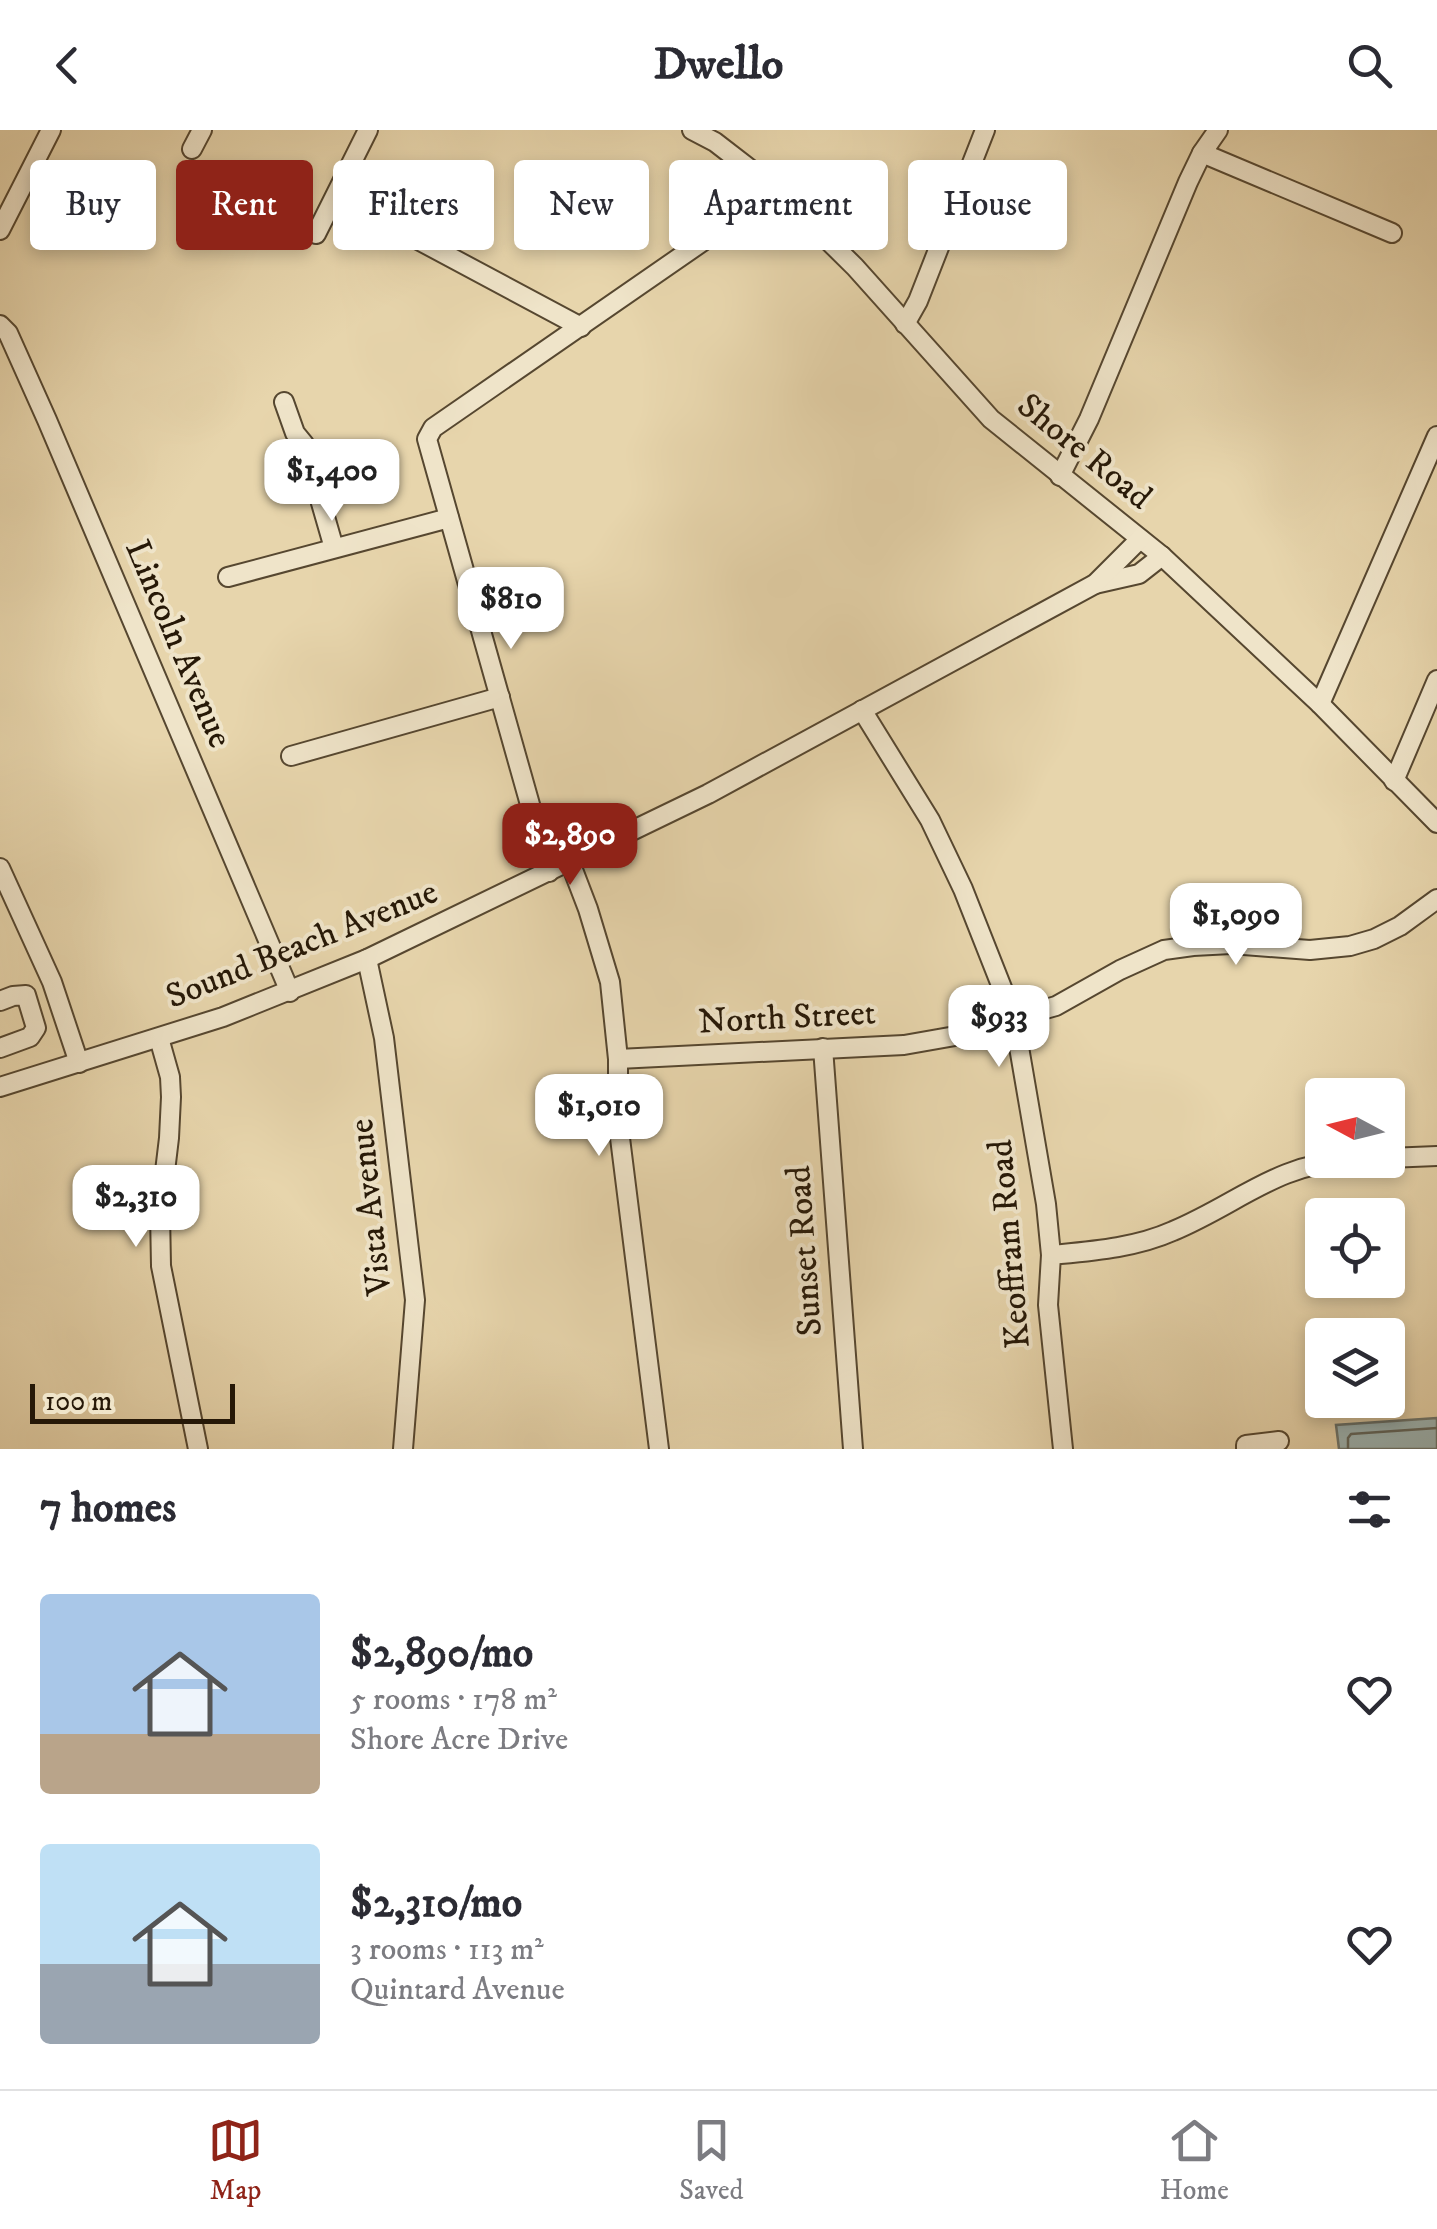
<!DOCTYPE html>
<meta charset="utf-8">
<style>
:root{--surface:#fff;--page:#f7f7f7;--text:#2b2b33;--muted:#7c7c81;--line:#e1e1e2;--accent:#8f2418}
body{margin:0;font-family:"IM FELL DW Pica",serif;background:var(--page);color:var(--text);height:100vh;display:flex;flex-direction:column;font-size:38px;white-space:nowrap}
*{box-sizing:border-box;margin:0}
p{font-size:32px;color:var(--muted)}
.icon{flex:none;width:55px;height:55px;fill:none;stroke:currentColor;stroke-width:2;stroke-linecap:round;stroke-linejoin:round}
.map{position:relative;height:1319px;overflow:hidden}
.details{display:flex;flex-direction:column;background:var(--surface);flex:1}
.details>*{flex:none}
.banner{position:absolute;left:30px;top:30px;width:1378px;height:90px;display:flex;gap:20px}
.needle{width:65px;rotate:277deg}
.tools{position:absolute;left:1305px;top:948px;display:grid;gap:20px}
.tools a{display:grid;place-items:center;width:100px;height:100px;border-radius:10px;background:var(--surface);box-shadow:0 5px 15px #0003;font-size:50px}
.scale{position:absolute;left:30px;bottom:25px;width:205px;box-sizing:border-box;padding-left:10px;border:5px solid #261807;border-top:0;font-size:28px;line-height:35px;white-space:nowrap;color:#261807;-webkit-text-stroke:8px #efe4c9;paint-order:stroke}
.price{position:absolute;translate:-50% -85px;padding:0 22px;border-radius:20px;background:#fff;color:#222;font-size:32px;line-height:65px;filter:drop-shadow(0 2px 5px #0008)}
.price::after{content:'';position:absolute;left:50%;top:60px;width:30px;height:22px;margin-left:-15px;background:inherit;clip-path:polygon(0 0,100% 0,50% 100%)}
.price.on{background:var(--accent);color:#fff}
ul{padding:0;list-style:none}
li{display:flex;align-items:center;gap:30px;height:250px;padding:0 40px}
li span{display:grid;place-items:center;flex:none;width:280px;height:200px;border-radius:10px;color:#555}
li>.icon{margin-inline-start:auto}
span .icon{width:120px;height:120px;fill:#fffc;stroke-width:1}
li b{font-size:42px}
h2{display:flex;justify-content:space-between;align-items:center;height:120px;padding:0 40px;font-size:42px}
.pill{padding:0 35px;border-radius:10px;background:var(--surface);box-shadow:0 5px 15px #0003;font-size:35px;line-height:90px}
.pill.on{background:var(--accent);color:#fff}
header{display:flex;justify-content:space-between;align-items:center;height:130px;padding:0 40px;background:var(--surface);font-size:45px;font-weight:700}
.dock{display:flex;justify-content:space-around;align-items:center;height:140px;border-top:2px solid var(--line);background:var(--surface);font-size:28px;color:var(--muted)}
.dock a{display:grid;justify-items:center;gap:5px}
.dock .on{color:var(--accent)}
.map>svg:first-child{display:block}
.water{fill:#9cb6b6;stroke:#6d7770;stroke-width:2.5}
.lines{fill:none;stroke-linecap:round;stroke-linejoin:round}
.shore{stroke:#61675e;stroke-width:2.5}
.minor-casing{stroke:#564730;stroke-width:22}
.minor{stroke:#efe4c9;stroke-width:18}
.labels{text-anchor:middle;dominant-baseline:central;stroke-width:8;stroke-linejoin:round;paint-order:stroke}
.street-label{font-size:35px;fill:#261807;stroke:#efe4c9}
</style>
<header><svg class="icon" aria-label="back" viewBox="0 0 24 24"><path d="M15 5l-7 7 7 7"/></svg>Dwello<svg class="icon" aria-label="search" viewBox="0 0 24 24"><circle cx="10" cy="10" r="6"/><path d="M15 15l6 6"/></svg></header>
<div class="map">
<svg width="1437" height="1319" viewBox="0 0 1437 1319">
<rect width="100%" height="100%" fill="#e7d5ac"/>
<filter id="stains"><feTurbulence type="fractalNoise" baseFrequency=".002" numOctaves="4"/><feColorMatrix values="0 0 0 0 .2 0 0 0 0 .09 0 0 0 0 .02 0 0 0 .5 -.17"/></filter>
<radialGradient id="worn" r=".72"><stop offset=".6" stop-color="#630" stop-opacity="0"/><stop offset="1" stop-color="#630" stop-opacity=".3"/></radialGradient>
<path class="water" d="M1437,1288v31h-98l-3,-24z"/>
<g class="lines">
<path class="shore" d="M1348,1319v-11l3,-4 86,-6"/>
<g class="minor-casing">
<g id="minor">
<path d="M692,0l23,12 62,48 78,77 136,152 171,137 158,148 117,119"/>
<path d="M192,19l10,-19"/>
<path d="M1202,23l190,80"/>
<path d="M394,97l187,100"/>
<path d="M0,100l51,-100"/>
<path d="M316,104l52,-104"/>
<path d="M905,194l13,-23 67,-171"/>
<path d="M0,195l8,8 39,87 243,572"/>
<path d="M284,272l11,31 9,11 30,104"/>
<path d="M1060,346l29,-57 99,-237 14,-29 16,-23"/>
<path d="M228,447l221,-59"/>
<path d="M1095,454l44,-10 23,-18"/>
<path d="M1320,574l117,-268"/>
<path d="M862,580l68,110 33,69 51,129 32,186 5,51 -3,50 15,144"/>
<path d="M291,626l209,-59"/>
<path d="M1394,651l43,-101"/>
<path d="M570,732l18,47 22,73 8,77v63l41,327"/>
<path d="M0,738l52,114 27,81"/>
<path d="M549,742l-122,-433 6,-11 344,-238"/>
<path d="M367,829l17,79 31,262 -12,149"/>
<path d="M0,871l13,-5 13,-1 10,33 -6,9 -30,11"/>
<path d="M159,908l11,39 1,20 -2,41 -9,75 1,53 37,183"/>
<path d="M823,918l30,401"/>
<path d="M618,929l286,-14 91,-16 19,-11 42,-12 64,-36 44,-20 29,-4 38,-2 79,6 40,-4 24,-7 26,-13 37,-27"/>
<path d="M0,957l223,-70 144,-58 341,-165 387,-210 45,-45"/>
<path d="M1388,1028l49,-2"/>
<path d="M1051,1125c41,-4 84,-7 122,-24 65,-27 104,-68 179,-71"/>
<path d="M1246,1319v-4l33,-4"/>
</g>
</g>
<use href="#minor" class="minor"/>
</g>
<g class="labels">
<g class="street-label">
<text transform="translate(1084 322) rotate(39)">Shore Road</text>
<text transform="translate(178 514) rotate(67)">Lincoln Avenue</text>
<text transform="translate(302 815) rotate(-22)">Sound Beach Avenue</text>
<text transform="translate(787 888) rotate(-3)">North Street</text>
<text transform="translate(371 1077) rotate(-96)">Vista Avenue</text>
<text transform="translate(1010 1114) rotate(-95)">Keoffram Road</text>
<text transform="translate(805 1121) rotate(-94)">Sunset Road</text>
</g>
</g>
<rect width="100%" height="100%" filter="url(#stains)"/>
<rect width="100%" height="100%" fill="url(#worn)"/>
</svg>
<div class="tools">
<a><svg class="needle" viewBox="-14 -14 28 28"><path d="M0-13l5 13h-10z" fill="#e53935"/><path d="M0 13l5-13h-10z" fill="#7c7c81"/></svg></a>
<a><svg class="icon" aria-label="locate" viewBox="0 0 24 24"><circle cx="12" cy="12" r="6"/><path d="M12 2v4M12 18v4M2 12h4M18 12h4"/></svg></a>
<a><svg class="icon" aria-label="layers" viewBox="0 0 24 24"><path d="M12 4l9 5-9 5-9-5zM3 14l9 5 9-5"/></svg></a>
</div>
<div class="scale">100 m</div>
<b class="price" style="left:332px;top:394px">$1,400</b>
<b class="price" style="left:511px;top:522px">$810</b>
<b class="price on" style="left:570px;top:758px">$2,890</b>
<b class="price" style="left:1236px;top:838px">$1,090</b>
<b class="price" style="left:999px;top:940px">$933</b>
<b class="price" style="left:599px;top:1029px">$1,010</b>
<b class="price" style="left:136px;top:1120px">$2,310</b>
<div class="banner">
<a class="pill">Buy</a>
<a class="pill on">Rent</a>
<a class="pill">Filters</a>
<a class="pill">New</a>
<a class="pill">Apartment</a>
<a class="pill">House</a>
</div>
</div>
<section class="details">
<h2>7 homes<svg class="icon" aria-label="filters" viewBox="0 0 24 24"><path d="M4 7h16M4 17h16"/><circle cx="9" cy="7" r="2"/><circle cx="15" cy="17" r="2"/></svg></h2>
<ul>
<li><span style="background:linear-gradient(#a9c7e8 70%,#b9a48a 0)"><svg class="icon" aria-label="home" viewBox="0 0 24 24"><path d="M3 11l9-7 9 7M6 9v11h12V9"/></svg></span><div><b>$2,890/mo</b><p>5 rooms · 178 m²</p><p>Shore Acre Drive</p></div><svg class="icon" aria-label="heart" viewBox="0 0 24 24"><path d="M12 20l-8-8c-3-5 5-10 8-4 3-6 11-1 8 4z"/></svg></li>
<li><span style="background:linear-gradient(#bfe0f5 60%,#9aa5b1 0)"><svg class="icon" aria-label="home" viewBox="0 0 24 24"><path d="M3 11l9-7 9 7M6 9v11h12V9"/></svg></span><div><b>$2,310/mo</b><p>3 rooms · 113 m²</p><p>Quintard Avenue</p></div><svg class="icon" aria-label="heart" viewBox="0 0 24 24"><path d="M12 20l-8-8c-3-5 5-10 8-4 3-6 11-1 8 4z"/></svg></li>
</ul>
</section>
<nav class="dock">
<a class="on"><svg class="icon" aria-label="map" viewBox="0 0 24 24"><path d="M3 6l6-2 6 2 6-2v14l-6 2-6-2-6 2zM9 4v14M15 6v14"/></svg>Map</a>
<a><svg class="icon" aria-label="saved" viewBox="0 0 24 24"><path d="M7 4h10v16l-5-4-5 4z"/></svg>Saved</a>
<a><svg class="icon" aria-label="home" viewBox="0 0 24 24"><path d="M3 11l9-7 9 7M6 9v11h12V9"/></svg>Home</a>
</nav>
